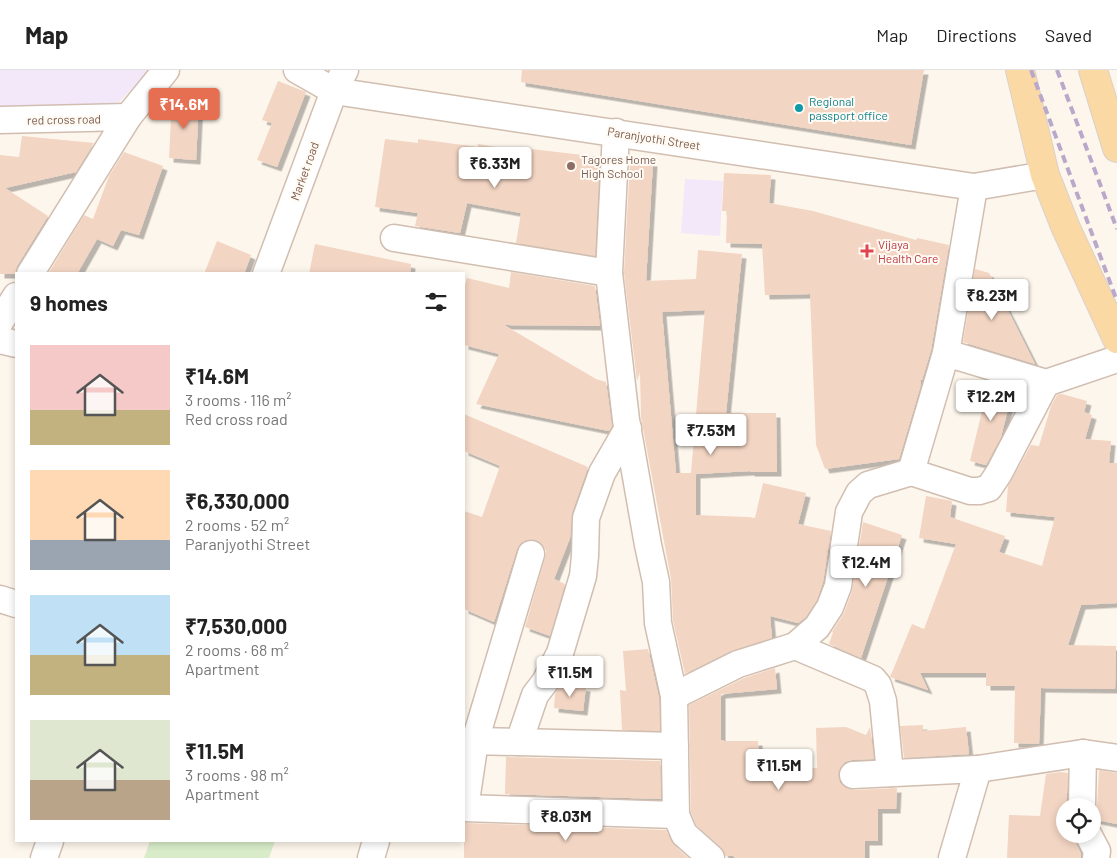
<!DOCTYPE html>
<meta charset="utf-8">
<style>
:root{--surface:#fff;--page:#f2f2f2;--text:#222;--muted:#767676;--line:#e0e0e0;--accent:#e76f51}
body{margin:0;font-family:Barlow,sans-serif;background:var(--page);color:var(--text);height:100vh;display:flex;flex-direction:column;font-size:19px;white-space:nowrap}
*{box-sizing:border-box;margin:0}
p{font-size:16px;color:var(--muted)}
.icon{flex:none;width:28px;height:28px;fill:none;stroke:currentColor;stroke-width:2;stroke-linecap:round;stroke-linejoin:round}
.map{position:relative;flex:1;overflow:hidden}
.side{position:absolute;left:15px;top:202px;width:450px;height:570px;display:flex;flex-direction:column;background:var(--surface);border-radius:0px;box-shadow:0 2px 8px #0003}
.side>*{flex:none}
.tools{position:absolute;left:1056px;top:728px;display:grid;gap:10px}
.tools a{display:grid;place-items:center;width:45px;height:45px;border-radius:50%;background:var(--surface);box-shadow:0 2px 8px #0003;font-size:25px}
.price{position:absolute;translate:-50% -42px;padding:0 11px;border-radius:5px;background:#fff;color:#222;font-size:16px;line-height:32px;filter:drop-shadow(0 1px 2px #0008)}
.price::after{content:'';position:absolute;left:50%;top:30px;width:15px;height:11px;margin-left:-8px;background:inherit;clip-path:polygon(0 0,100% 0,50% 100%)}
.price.active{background:var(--accent);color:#fff}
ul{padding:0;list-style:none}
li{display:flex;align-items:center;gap:15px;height:125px;padding:0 15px}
li span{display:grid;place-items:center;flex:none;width:140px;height:100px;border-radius:0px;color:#555}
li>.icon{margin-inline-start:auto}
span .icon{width:60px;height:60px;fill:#fffc;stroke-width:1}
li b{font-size:21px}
h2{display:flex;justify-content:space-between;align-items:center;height:60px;padding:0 15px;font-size:21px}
header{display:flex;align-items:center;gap:30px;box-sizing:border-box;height:70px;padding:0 25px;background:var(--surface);border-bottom:1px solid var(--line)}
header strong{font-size:24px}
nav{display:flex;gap:28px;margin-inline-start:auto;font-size:18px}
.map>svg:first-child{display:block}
.education{fill:#f3e8fa}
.green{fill:#d8ecc9}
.building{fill:#f3d5c3;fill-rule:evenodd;filter:url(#shadow)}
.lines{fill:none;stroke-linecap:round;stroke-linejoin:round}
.minor-casing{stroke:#d1beb0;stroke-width:29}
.major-casing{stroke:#dad1cd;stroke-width:30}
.minor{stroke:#fff;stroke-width:26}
.major{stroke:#fbd9a5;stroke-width:28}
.rail{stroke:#b9a8c9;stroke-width:4;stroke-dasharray:8 5;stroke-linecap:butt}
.culture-dot{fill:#0f9aa8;stroke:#fffaf3;stroke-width:2}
.education-dot{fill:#8d6e63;stroke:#fffaf3;stroke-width:2}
.health-dot{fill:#e0444e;stroke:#fffaf3;stroke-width:2}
.labels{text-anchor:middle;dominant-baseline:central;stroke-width:4;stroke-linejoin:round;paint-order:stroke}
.culture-label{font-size:12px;fill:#0d838f;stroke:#fffaf3;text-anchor:start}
.street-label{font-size:12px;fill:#7a5c4d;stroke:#fffaf3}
.education-label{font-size:12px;fill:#785e54;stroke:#fffaf3;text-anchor:start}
.health-label{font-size:12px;fill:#be3a42;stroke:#fffaf3;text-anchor:start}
</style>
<header>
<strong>Map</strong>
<nav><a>Map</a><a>Directions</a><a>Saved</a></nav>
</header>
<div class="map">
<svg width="1117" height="788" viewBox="0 0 1117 788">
<defs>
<filter id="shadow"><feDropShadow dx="4.5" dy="4.5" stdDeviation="0" flood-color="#0004"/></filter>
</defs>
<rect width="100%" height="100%" fill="#fdf6ec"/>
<g class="education">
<path d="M0,0h150l-50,52 -100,-3z"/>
<path d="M685,109l38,2 -3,55 -39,-3z"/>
</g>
<path class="green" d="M150,771h125l-6,17h-125z"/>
<g class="building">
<path d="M522,0h402l-13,75 -390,-63z"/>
<path d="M278,11l28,11 -29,75 -20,-7 15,-37 -10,-3z"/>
<path d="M172,30l27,1 -3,59 -27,-2z"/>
<path d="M22,66l72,7 -18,29 -71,16 43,28 -31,50 -2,8h-15v-119l19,2z"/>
<path d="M385,69l33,4v-4l60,8v-3l53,9v-4l69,8 -5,99 -79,-13 5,-30 -54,-10 -7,30 -45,-7 3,-13 -43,-6z"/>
<path d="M124,82l39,14 -24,69 -18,-5 -8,16 -16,-7 -20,35h-29l36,-59 9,4 16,-43z"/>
<path d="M630,91l23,1 -7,119 50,-2 2,-29 44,4 -16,159h50l1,59h-27v-1l-54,3v41l52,2 7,1 8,-35 43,10 -8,31 33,7 -8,51 -6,18 -11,17 -8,6 -28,-7 2,22 -41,13 -46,23 -12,-53 -2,-42 -30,-161 -1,-46 -3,9 -13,-108zM705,240l-14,163h-15l-14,-161z"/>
<path d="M724,103l47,2 -2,28 44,8 103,29 1,-2 32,7 -18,105 -9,30h-1l-1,8 -21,71 -74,10 -9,-24 -6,-151 -45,1 -3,-51 -36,-1 1,-32h-5z"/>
<path d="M217,171l34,14 -7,19h-40z"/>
<path d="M315,174l96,20 -1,10h-101z"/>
<path d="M975,199l14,4 46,91 -72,-22z"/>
<path d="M511,202l84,14 5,40 -96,-1 92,54 10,3 6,44 -3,5 -133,-27 23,-50 -35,-9v-56l3,-11 42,10z"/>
<path d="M989,312l24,7 -12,48 -15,28 -16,-4z"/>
<path d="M1062,324l25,7 -3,11 8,3 -7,24 26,2 -2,22h8v140l-36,2 -13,40 48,1 -1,43 -74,-1 -2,56 -25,-1 1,-57h-29v-13h-66l8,17 -38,-13 22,-53 12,5 32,-85 -37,-6 7,-42 26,5 -2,16 55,19 -6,16 43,14 13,-49 -49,-5 2,-26 23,-41 8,1 12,-40 6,-11z"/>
<path d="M464,344l124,53 -16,46 -2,25 -16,41 11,5 -15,52 -25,-9 20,-69 1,-7 -4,-7 -6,-4h-9l-6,3 -4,6 -23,73 -30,-13v-98l18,6 18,-51 -36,-15z"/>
<path d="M863,452l39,13 -41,123 -32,-14 4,-12h-1l12,-19 8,-22z"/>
<path d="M648,579l11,49 1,33 -38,-1 -2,-40 6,1 -3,-40z"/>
<path d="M775,598l2,21 -56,5v46h3v1h34l1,28 58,-1 -1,-40 30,-1 20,8 4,-8 4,32 -22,1 -7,2 -5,6 -2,7 2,8 7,5 7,2 43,-2 -1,21h-18v32h-13v17h-130l-2,-2h-8l-4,-9 -25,-22 -5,-13 -2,-107 55,-27z"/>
<path d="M561,614l25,3 -3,24 -29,-3 1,-14z"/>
<path d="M923,655v6l43,-4 3,27 -65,4 -4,-32z"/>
<path d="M506,687l154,4 1,38 -156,-5z"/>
<path d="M1099,700l18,3v51l-25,-5 5,-13z"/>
<path d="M1060,702l8,1 -3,61h8l2,7 6,13v4h-74l2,-43 31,1 6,-42z"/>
<path d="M464,753l202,7 8,15 14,13h-224z"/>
</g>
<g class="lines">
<g class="minor-casing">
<g id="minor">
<path d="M297,0l37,21 640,96 71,-12"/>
<path d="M0,50l128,-3"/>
<path d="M974,117l-28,166 100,30 71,-24"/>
<path d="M394,168l215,35"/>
<path d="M30,204l98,-157 38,-47"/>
<path d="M266,204l68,-183 11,-21"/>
<path d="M0,252l16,-26"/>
<path d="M0,270l16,4"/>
<path d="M946,283l-35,119 59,19h9l10,-3 10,-15 47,-90"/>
<path d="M0,529l16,5"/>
<path d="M795,576l78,33 5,6 5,16 7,72"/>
<path d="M674,626l64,-32 57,-18 22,-19 13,-20 8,-21 11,-74 10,-19 9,-8 43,-13"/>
<path d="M475,671l56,-187"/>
<path d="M519,672l16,-47 10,-13 15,-29 23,-77 2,-20 1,-38 16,-45 26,-45"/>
<path d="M853,705l125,-6"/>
<path d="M1082,736l1,-53"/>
<path d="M464,738l212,7 -2,-119 -16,-73 -2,-41 -8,-37 -22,-125 -17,-147 7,-141"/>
<path d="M465,738l10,-67 200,5"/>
<path d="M676,745l8,19 27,24"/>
<path d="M1088,764l9,17 -1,7"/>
<path d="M44,788l6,-17"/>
<path d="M371,788l5,-17"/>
<path d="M952,788l26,-89 105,-16 34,5"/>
</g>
</g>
<g class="major-casing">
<g id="major">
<path d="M1020,0l25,105 20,51 52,113"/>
<path d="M1093,0l24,78"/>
</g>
</g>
<use href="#minor" class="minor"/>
<use href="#major" class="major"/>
<g class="rail">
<path d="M1031,0l86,231"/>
<path d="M1057,0l60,159"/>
</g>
</g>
<circle class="culture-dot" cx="799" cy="38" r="5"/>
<circle class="education-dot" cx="571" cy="96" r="5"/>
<path class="health-dot" d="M864.5 173.5h5v5h5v5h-5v5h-5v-5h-5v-5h5z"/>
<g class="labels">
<g class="culture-label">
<text x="809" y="31">Regional<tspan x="809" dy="14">passport office</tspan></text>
</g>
<g class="street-label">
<text transform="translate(64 49) rotate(-1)">red cross road</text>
<text transform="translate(654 68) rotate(9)">Paranjyothi Street</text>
<text transform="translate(304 101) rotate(-70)">Market road</text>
</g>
<g class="education-label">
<text x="581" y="89">Tagores Home<tspan x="581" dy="14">High School</tspan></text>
</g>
<g class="health-label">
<text x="878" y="174">Vijaya<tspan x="878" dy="14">Health Care</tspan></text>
</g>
</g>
</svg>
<div class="tools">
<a><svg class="icon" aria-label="locate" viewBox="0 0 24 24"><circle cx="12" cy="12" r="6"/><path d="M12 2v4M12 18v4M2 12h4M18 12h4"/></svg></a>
</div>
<b class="price active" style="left:184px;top:60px">₹14.6M</b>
<b class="price" style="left:495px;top:119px">₹6.33M</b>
<b class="price" style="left:992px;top:251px">₹8.23M</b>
<b class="price" style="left:991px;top:352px">₹12.2M</b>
<b class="price" style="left:711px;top:386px">₹7.53M</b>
<b class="price" style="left:866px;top:518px">₹12.4M</b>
<b class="price" style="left:570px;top:628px">₹11.5M</b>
<b class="price" style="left:779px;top:721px">₹11.5M</b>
<b class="price" style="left:566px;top:772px">₹8.03M</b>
<section class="side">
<h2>9 homes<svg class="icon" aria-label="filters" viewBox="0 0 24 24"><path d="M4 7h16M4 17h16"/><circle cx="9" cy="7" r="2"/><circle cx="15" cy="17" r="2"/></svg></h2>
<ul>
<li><span style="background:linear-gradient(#f6c9c9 65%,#c2b280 0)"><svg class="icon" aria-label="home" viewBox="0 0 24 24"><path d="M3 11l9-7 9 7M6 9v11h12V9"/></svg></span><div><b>₹14.6M</b><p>3 rooms · 116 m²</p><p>Red cross road</p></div></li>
<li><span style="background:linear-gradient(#ffd9b3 70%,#9aa5b1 0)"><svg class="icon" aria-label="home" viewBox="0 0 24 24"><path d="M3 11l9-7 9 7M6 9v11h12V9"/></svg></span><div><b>₹6,330,000</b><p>2 rooms · 52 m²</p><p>Paranjyothi Street</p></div></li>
<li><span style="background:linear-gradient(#bfe0f5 60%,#c2b280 0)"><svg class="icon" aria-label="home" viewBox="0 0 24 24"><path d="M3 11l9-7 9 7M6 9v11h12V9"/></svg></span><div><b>₹7,530,000</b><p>2 rooms · 68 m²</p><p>Apartment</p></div></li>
<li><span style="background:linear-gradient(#dfe7d0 60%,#b9a48a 0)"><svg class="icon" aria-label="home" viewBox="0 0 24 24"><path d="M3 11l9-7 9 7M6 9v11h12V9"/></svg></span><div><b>₹11.5M</b><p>3 rooms · 98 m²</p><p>Apartment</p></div></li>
</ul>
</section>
</div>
